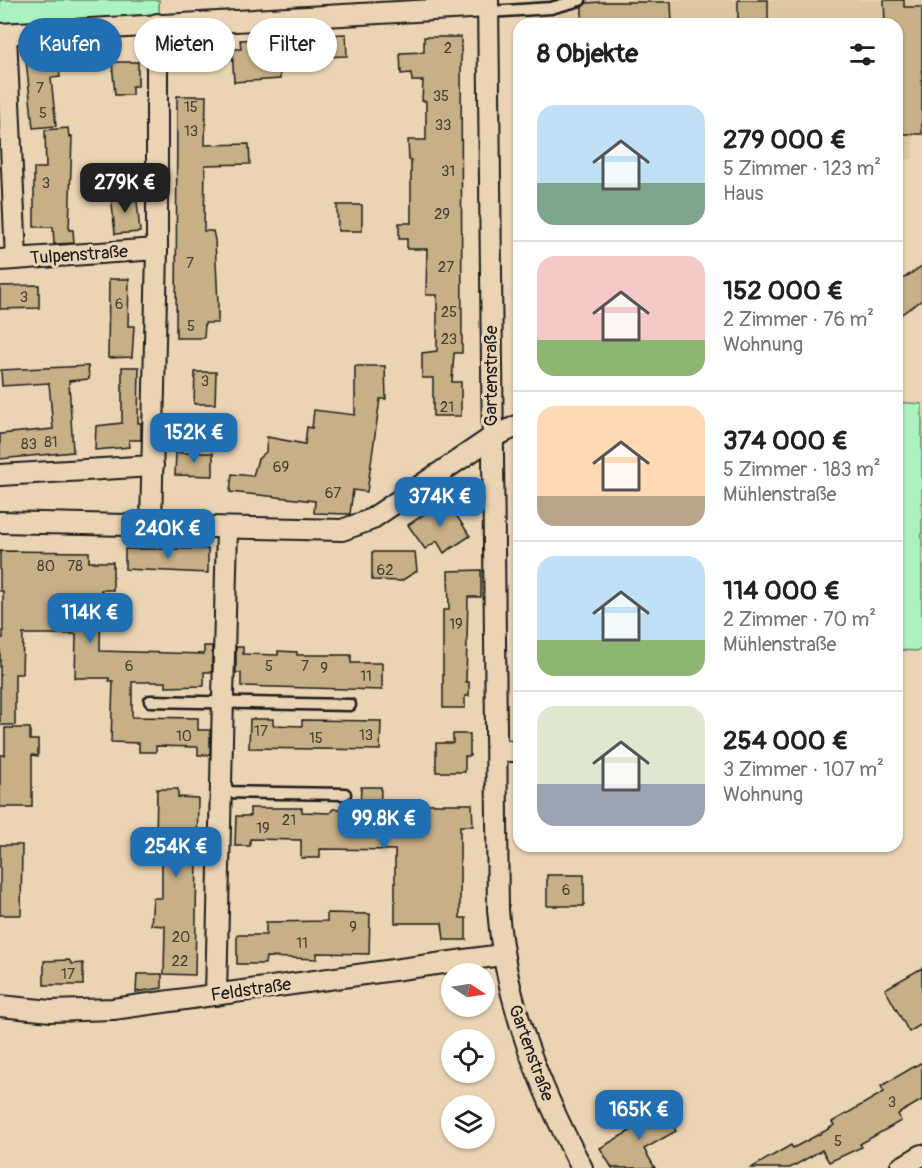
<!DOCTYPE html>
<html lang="de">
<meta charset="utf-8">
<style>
:root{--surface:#fff;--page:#f6f6f6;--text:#202124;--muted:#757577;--line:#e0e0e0;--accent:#1f6fb2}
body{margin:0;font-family:Pangolin,sans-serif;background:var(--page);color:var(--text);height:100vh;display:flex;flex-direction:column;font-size:22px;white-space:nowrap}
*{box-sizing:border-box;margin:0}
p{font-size:20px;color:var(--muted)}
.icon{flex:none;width:33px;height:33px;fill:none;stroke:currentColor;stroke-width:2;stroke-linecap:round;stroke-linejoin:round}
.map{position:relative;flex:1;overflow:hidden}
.panel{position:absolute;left:513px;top:18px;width:390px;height:834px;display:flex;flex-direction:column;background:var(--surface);border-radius:18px;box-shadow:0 2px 4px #0004}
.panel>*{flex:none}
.hud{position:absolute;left:18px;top:18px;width:405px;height:54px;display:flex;gap:12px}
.needle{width:39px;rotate:102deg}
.fabs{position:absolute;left:441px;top:963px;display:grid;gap:12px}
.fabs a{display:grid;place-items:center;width:54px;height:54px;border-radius:50%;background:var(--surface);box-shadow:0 2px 4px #0004;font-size:30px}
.price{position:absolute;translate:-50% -51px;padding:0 14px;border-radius:12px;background:var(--accent);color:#fff;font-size:20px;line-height:39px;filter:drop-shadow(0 2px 3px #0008)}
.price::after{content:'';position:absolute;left:50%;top:36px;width:18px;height:14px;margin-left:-9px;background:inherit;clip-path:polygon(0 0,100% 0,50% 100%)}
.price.on{background:#222;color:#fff}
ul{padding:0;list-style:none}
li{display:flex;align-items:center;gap:18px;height:150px;padding:0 24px}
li+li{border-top:2px solid var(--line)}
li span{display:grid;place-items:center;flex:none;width:168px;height:120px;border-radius:18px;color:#555}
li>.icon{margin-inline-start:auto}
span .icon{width:72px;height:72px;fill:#fffc;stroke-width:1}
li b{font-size:26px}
h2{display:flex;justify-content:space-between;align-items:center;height:72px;padding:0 24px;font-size:26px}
.chip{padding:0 21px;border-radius:27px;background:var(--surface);box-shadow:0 2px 4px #0004;font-size:21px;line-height:54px}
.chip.on{background:var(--accent);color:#fff}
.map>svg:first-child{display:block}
.built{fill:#dcc6a3}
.green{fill:#aaf2bf;stroke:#63876e;stroke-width:1.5}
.building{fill:#c7af86;stroke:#1c1c1c;stroke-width:1.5}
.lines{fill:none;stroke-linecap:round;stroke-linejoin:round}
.service-casing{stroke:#1c1c1c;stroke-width:15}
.minor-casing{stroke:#1c1c1c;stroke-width:24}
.service{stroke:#ebd4b4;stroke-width:10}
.minor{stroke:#ebd4b4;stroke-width:20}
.labels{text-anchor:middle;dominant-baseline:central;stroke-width:6;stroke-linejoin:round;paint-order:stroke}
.number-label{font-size:15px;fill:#474136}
.street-label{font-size:18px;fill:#1c1c1c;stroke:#ebd4b4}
</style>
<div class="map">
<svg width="922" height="1168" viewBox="0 0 922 1168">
<rect width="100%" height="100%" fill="#ebd4b4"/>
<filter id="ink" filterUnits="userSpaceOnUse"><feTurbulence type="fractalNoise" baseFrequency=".0167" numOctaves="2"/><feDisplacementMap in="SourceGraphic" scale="12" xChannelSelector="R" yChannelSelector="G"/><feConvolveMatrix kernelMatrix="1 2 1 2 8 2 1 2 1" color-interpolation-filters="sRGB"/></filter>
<g filter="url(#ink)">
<path class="built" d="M509,0h413v135h-9v24h-16v-135h-338l-1,-23z"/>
<g class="green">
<path d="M0,0h159v14l-159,9z"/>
<path d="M897,402l25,2v244l-4,3 -21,-1z"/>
</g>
<g class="building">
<rect x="738" y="0" width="30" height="24"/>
<path d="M884,0h20v7h18v127h-25v-110h-12z"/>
<path d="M601,2h70l1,22h-90v-17l5,-4z"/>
<path d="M346,34l1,22 -27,1v-22z"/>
<path d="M424,37h37l1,316h-8l-2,29h9v34h-28v-38h-11v-25l15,-2v-56h-11l1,-46h-20v-10h-8v-16h12v-63h-2l-1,-20h18v-39h-4l1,-20h-11l-1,-8 -10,1 -1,-21 24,-1z"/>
<path d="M265,39l1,26 14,-1v15l-46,3 -2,-33h9l-1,-9z"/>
<path d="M57,48l3,29 -9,1 5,48 -23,2 -8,-78z"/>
<path d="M112,62h26v24h-6v9h-17z"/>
<path d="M177,96h29l-1,49 44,-1 1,20 -45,1 -1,66h9l2,9 3,64v19h-13l-1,15h-28z"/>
<path d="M68,128l1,9 3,-1 -3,94h4l1,13 -20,1 -1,-17h-19v-59h12l-1,-38z"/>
<path d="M128,193l1,9 8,-1 3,31 -25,2 -4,-40z"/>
<path d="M337,205h25v26h-24z"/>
<path d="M922,266v34l-25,17v-34z"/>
<path d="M109,279h20l-1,47h6l-2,31 -24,1z"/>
<path d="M39,285v23l-39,1v-23z"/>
<path d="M88,366l1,13 -20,2 4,71 -73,7v-25l53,-5 -4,-46 -47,3 -1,-16z"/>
<path d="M355,366h30l1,33h-6l-13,93 -14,-2 -3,24 -36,-1 1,-12 -85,-9 2,-18 21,2 5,-17 8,-7 1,-15 38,7 2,-17 5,1 2,-18 41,5z"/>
<path d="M122,367h17l-1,56h3v17h-12l1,7 -35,3 1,-24 26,-3z"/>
<path d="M195,372h21l-1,32h-21z"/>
<path d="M176,453h37v23l-38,-1z"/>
<path d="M446,500l24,36 -26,17 -7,-12 -12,8 -17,-24z"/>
<path d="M125,549h83v24l-83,-4z"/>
<path d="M0,551l89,1v10h24v28h-12l-1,61 104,3v-8h8v26h-8v14l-38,1v-5h-34v35l66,1v12h12v25h-12v-8l-42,-1v6h-17v-9l-28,-1 2,-61h-4v-3h-34l1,-44h-53l-1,40h-7v51h-15v-87h3v-47h-3z"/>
<path d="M372,552h43l2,19 -16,10 -29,-1z"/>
<path d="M481,570v27h-13l-2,85h3v14h-4v12h-22v-98h6l-1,-39z"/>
<path d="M236,647h7v7l35,1v-4l19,1v3h54v8h31v27l-141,-4v-13h-5z"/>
<path d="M250,719h23v6l29,1v-6l79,1 -1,29 -131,-2z"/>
<path d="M5,728h25v12h8v16l-6,-1v52h-32v-52h5z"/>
<path d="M453,734h17v22h-5v16h-29v-29h17z"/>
<path d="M361,787h20l-1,38 36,-1v-13h5v-7h51l1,22h-13v92h6v22h-22l-2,-17h-47v-73l-75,-1v9h-19v-18l-51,-1v7h-15l1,-30h14v-8h52v4l28,1 3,-4h27z"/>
<path d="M157,789h21v8l20,1 -3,177 -31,-1 1,-48 -14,-1 2,-27h9v-36h-19l1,-13v-9l12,1z"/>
<path d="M0,845h22l-1,70h-21z"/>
<rect x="547" y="875" width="37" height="31"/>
<path d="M327,913l43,1 -1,40 -52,-1v6l-51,-2 -1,7h-28v-29h29v-13l61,-1z"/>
<path d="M69,960l3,4 11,-1v22h-39v-24z"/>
<path d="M922,968v56l-13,8 -24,-43z"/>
<path d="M137,974h25v14l-26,4z"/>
<path d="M922,1062v38l-24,14 3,7 -41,23 2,3 -33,15 -7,-12 -32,18h-39l40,-23 2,3 32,-17 9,-6 -2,-3 52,-30 -3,-6z"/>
<path d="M660,1103l16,28 -32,18 11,19h-43l-12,-20 49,-28 -5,-8z"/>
</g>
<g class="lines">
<g class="service-casing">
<g id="service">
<path d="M488,12l63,-4 29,-8"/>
<path d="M150,701l200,4"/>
<path d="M220,792l125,2"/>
</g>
</g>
<g class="minor-casing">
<g id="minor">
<path d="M488,0l10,910c7,92 41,177 84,258"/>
<path d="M0,34l488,-27"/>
<path d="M6,34l10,225"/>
<path d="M0,260l157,-11"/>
<path d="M0,475l153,-9"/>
<path d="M0,522l342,8 28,-10 121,-82 28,-13"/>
<path d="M151,527l6,-278v-225"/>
<path d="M497,751h22"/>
<path d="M216,995l11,-466"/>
<path d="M0,1006l51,5 62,-2 388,-54"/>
<path d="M900,1168l22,-13"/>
</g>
</g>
<use href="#service" class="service"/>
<use href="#minor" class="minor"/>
</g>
</g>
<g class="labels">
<g class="number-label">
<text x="448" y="48">2</text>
<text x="40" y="88">7</text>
<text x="441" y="96">35</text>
<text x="191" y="107">15</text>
<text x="43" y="113">5</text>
<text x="443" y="125">33</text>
<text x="191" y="131">13</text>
<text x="448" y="171">31</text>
<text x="46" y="183">3</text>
<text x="442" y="214">29</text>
<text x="190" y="263">7</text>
<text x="446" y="267">27</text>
<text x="24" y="297">3</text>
<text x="119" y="304">6</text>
<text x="449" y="312">25</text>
<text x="191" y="326">5</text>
<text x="449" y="339">23</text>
<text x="205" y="381">3</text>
<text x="447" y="407">21</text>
<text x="51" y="442">81</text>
<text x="29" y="444">83</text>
<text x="281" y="467">69</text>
<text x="333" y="493">67</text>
<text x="46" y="566">80</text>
<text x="75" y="566">78</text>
<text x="385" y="570">62</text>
<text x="456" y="624">19</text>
<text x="129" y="666">6</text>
<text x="269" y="666">5</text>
<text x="305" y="666">7</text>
<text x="324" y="668">9</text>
<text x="366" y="676">11</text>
<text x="261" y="731">17</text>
<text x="366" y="735">13</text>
<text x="184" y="736">10</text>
<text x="316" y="738">15</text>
<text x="289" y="820">21</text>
<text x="263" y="828">19</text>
<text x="566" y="890">6</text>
<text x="353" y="927">9</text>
<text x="181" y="937">20</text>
<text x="302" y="943">11</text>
<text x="180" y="961">22</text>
<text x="68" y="974">17</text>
<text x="892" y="1102">3</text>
<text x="838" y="1141">5</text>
</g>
<g class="street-label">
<text transform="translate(79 255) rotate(-4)">Tulpenstraße</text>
<text transform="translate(491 376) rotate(-90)">Gartenstraße</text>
<text transform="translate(251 990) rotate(-8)">Feldstraße</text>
<text transform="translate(531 1053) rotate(70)">Gartenstraße</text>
</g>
</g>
</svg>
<div class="fabs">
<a><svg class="needle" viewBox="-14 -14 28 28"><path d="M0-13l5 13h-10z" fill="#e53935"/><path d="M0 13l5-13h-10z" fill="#757577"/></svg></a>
<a><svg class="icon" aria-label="locate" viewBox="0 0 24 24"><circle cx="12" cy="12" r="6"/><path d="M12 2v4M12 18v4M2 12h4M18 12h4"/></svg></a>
<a><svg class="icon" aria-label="layers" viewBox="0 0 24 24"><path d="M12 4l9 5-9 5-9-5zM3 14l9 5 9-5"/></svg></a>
</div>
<b class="price on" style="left:125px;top:214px">279K €</b>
<b class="price" style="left:194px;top:464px">152K €</b>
<b class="price" style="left:440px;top:528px">374K €</b>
<b class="price" style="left:168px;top:560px">240K €</b>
<b class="price" style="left:90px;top:644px">114K €</b>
<b class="price" style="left:384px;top:850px">99.8K €</b>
<b class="price" style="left:176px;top:878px">254K €</b>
<b class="price" style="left:639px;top:1141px">165K €</b>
<div class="hud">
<a class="chip on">Kaufen</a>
<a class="chip">Mieten</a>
<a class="chip">Filter</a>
</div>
<section class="panel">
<h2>8 Objekte<svg class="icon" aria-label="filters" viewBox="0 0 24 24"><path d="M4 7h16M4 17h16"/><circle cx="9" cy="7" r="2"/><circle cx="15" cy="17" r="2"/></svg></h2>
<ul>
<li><span style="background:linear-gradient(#bfe0f5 65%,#7fa58c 0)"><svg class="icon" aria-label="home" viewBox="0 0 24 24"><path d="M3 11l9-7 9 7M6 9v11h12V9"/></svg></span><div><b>279 000 €</b><p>5 Zimmer · 123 m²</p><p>Haus</p></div></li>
<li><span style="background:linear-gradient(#f6c9c9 70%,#8fb573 0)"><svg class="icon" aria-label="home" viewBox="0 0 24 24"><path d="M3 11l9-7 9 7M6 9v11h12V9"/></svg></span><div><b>152 000 €</b><p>2 Zimmer · 76 m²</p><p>Wohnung</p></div></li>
<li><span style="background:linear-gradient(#ffd9b3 75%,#b9a48a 0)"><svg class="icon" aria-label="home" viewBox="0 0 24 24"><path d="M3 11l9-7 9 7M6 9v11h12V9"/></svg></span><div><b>374 000 €</b><p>5 Zimmer · 183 m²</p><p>Mühlenstraße</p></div></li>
<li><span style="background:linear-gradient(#bfe0f5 70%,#8fb573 0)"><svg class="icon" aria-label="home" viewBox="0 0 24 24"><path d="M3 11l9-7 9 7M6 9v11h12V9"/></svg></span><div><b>114 000 €</b><p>2 Zimmer · 70 m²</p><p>Mühlenstraße</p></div></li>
<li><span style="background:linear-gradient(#dfe7d0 65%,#9aa5b1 0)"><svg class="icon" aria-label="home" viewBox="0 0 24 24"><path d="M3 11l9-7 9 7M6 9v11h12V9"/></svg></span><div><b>254 000 €</b><p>3 Zimmer · 107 m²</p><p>Wohnung</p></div></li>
</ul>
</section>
</div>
